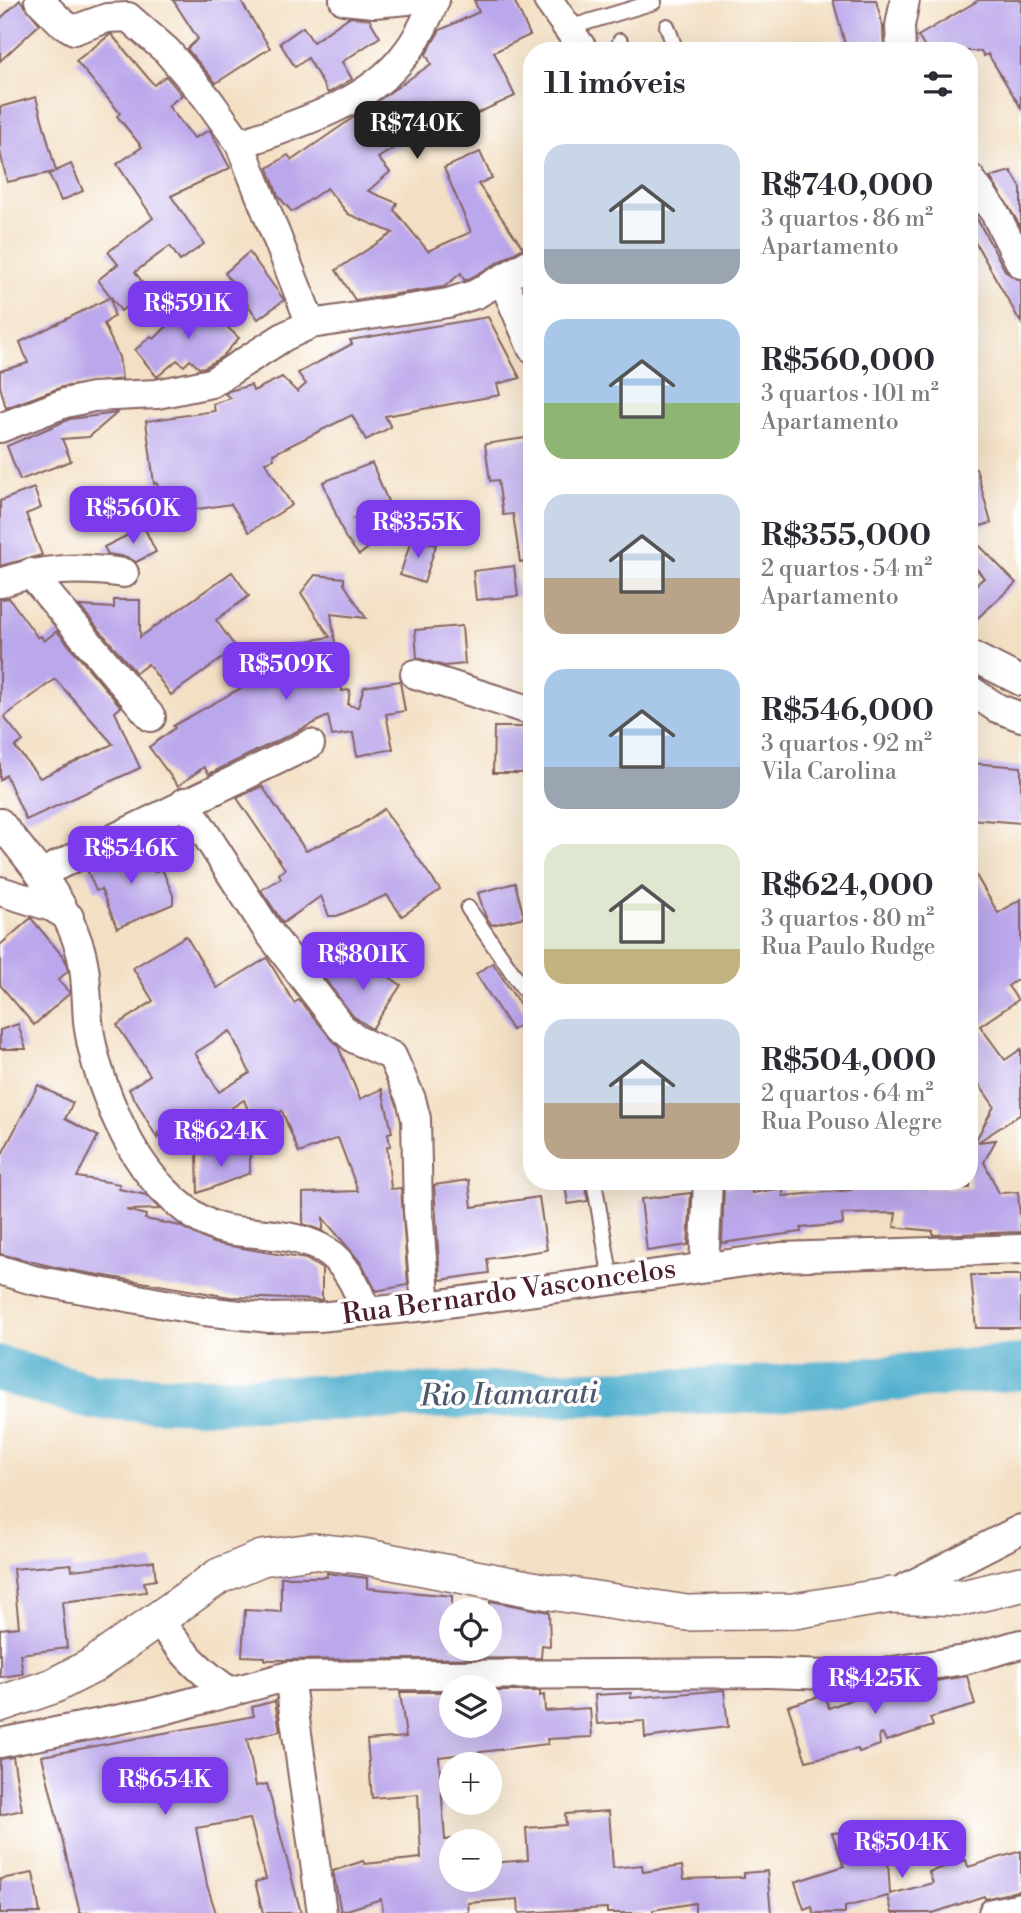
<!DOCTYPE html>
<html lang="pt">
<meta charset="utf-8">
<style>
:root{--surface:#fff;--page:#f7f7f7;--text:#2b2b33;--muted:#7c7c81;--accent:#7c3aed}
body{margin:0;font-family:"Libre Bodoni",serif;background:var(--page);color:var(--text);height:100vh;display:flex;flex-direction:column;font-size:26px;white-space:nowrap}
*{box-sizing:border-box;margin:0}
p{font-size:23px;color:var(--muted)}
.icon{flex:none;width:38px;height:38px;fill:none;stroke:currentColor;stroke-width:2;stroke-linecap:round;stroke-linejoin:round}
.map{position:relative;flex:1;overflow:hidden}
.drawer{position:absolute;left:523px;top:42px;width:455px;height:1148px;display:flex;flex-direction:column;background:var(--surface);border-radius:28px;box-shadow:0 7px 28px #0002}
.drawer>*{flex:none}
.controls{position:absolute;left:439px;top:1598px;display:grid;gap:14px}
.controls a{display:grid;place-items:center;width:63px;height:63px;border-radius:50%;background:var(--surface);box-shadow:0 7px 28px #0002;font-size:35px}
.price{position:absolute;translate:-50% -60px;padding:0 16px;border-radius:14px;background:var(--accent);color:#fff;font-size:23px;line-height:46px;filter:drop-shadow(0 2px 4px #0008)}
.price::after{content:'';position:absolute;left:50%;top:42px;width:21px;height:16px;margin-left:-10px;background:inherit;clip-path:polygon(0 0,100% 0,50% 100%)}
.price.current{background:#222;color:#fff}
ul{padding:0;list-style:none}
li{display:flex;align-items:center;gap:21px;height:175px;padding:0 21px}
li span{display:grid;place-items:center;flex:none;width:196px;height:140px;border-radius:21px;color:#555}
li>.icon{margin-inline-start:auto}
span .icon{width:84px;height:84px;fill:#fffc;stroke-width:1}
li b{font-size:30px}
h2{display:flex;justify-content:space-between;align-items:center;height:84px;padding:0 21px;font-size:30px}
.map>svg:first-child{display:block}
.lines{fill:none;stroke-linecap:round;stroke-linejoin:round}
.river{stroke:#4fafce;stroke-width:46}
.building{fill:#bba7eb;fill-rule:evenodd}
.service-casing{stroke:#856361;stroke-width:18}
.minor-casing{stroke:#856361;stroke-width:32}
.tertiary-casing{stroke:#856361;stroke-width:38}
.service{stroke:#fff;stroke-width:14}
.minor{stroke:#fff;stroke-width:28}
.tertiary{stroke:#fff;stroke-width:35}
.labels{text-anchor:middle;dominant-baseline:central;stroke-width:7;stroke-linejoin:round;paint-order:stroke}
.street-label{font-size:28px;fill:#4a1f2b;stroke:#fff}
.water-label{font-size:30px;font-style:italic;fill:#4c596c;stroke:#fff}
</style>
<div class="map">
<svg width="1021" height="1913" viewBox="0 0 1021 1913">
<rect width="100%" height="100%" fill="#fff"/>
<filter id="ink" filterUnits="userSpaceOnUse"><feTurbulence type="fractalNoise" baseFrequency=".0143" numOctaves="2"/><feDisplacementMap in="SourceGraphic" scale="14" xChannelSelector="R" yChannelSelector="G"/><feConvolveMatrix kernelMatrix="1 2 1 2 8 2 1 2 1" color-interpolation-filters="sRGB"/></filter>
<filter id="wash" filterUnits="userSpaceOnUse"><feTurbulence type="fractalNoise" baseFrequency=".00686" numOctaves="4" result="noise"/><feDisplacementMap in="SourceGraphic" scale="28" xChannelSelector="R" yChannelSelector="G"/><feGaussianBlur stdDeviation="1.57" result="paint"/><feColorMatrix in="noise" values="0 0 0 0 0 0 0 0 0 0 0 0 0 0 0 0 0 1.4 0 .05"/><feComposite in="paint" operator="in"/></filter>
<g filter="url(#wash)">
<rect width="100%" height="100%" fill="#f3e0c4"/>
<g class="lines">
<path class="river" d="M0,1369l93,28 117,3 542,-10 269,-23"/>
</g>
<g id="blocks">
<g class="building">
<path d="M20,0l20,24 -40,37v-42z"/>
<path d="M173,0h67l30,48 -54,35 -29,-34 11,-10z"/>
<path d="M474,0h40l16,35 -36,17 21,44 -57,26 -4,-10 -76,46 12,14 -22,19 29,12 -3,7 34,41 43,-19 -27,-64 36,-16 12,26 -14,6 45,64 -56,32h-3l-3,-7 -17,14 -89,13 -19,-30 57,-37 -45,-19 -21,-26 -35,24 -14,-16 -10,-28 20,-13 4,5 139,-96 -5,-10 14,-24 39,-18z"/>
<path d="M833,0h43l7,27 1,24h-37z"/>
<path d="M979,0h42v108l-33,-54 -4,2 -3,-5h-54l-9,-15z"/>
<path d="M349,17l20,2 11,18 -38,25 10,17 -24,14 -20,-35 -13,9 -15,-24 23,-16 10,15z"/>
<path d="M111,34l43,51 12,-9 16,19 -14,11 26,32 16,-8 20,38 -59,28 33,48 -24,17 -10,-15 -35,26 13,18 -27,21 -10,-14 3,19 -10,8 15,33 3,22 -60,8 -56,21 -6,-22v-15l28,-8 -8,-21 91,-45 -13,-17 20,-16 -10,-12 45,-34 -36,-54 25,-17 -25,-31 3,-3 -44,-52z"/>
<path d="M36,97l20,74 15,-7 12,27 -22,10 -12,-27 5,-2 -47,10 -7,-31v-44z"/>
<path d="M1011,171l10,17v39l-31,-50z"/>
<path d="M970,206l36,66 15,9v42l-51,-90z"/>
<path d="M249,252l35,48 -26,19 -33,-46z"/>
<path d="M196,298l43,40 -16,18 -18,11 -6,1 -9,-8 -6,6 -7,-6 -20,17 -22,-27 16,-14 3,3z"/>
<path d="M488,317l32,61 -23,6 3,11 -115,21 6,11 -25,13 -14,-25 -79,39 1,5 -9,3 27,43 -43,27 -18,-28 -67,10 -7,-31 -3,1 -8,-63 69,-10 -2,-7 18,-6 -6,-4 4,-3 22,-6 2,6 29,-14 15,15 9,-8 -8,-11 54,-29 -2,-4z"/>
<path d="M117,413l-28,24 -27,2 9,22 -51,19 -13,-34 63,-27z"/>
<path d="M532,437v124l-12,1 -7,-48 -10,1 -5,-35 -8,1 -5,-37z"/>
<path d="M372,463l17,41 -35,14 10,4 15,18 -20,15 -14,-18 -22,-55z"/>
<path d="M976,468l15,55 -21,6v-60z"/>
<path d="M34,488l7,20 -15,6 16,41 -42,11v-65z"/>
<path d="M144,527l12,25 -20,10 -9,-5 -19,-3 -4,-7z"/>
<path d="M970,536l46,47 -46,42v-35l14,-12 -14,-17z"/>
<path d="M412,537l24,8 -12,38 -24,-8z"/>
<path d="M514,566l4,30 -42,4 -3,-29z"/>
<path d="M232,572l17,24 -33,24 20,28 -65,47 -23,-31 -12,9 -57,-67 35,2v-8h26v37z"/>
<path d="M315,575l29,3v6l22,34 -35,-4 11,77 8,-1 -2,15 10,2 6,-20 36,-6 5,30 -19,3 7,35 -36,7 -4,-23 -21,3 -4,-20 -119,58 -5,-7 -26,19 -29,-39 26,-19 -2,-2 118,-66 -3,-16 42,-7 -29,-44z"/>
<path d="M9,598l29,40 3,-2 3,5 13,-10 64,76 -6,5 25,56 -114,52 -20,-45 -6,5v-181zM55,679l58,65 -73,34 -25,-31 8,-6 -19,-24z"/>
<path d="M462,626l3,38 -21,2 -27,-8 -2,-28z"/>
<path d="M494,727h36v46h-37z"/>
<path d="M970,763l51,4v56l-51,-4z"/>
<path d="M262,786l44,65 52,-24 26,-18 56,81 -38,26 -15,-21 -50,21h-8l-8,-20 -38,27 -22,-33 20,-12 -2,-4 6,-5 -48,-71z"/>
<path d="M142,844l12,28 8,-3 11,26v9l-56,24 -16,-39 -5,2 -9,-21z"/>
<path d="M970,865l28,48 23,-14v78l-13,9 10,14 -38,26 25,34 16,-11v65l-43,28 18,-2 -12,22 15,31 19,-1 3,40 -88,3v-4l-39,-4 2,-14 -54,1 1,10 -42,4v4l-79,11 2,-56 27,-3 1,9 31,-5v8l68,-6 -1,-9h74v7h46v-56l5,10 19,-36 -24,-35z"/>
<path d="M515,883l9,34 -32,8 -7,-10 -7,-22z"/>
<path d="M31,918l34,41 3,12 -10,9 12,13 -36,32 -34,-40v-40z"/>
<path d="M186,936l31,52 50,-30 27,45 5,-3 39,46 22,53 22,-10 10,43 -4,1 2,13 -3,1 4,42 10,-1 7,97 -32,6 -14,-27 -39,-46v13l-20,-7v-31l55,-2 -20,-53 -39,15 -17,-42 -29,12 -9,-23 -77,48 -9,-15 -1,5 -28,-49 21,-14 -33,-50 36,-24 -20,-33zM230,1031l20,42 -31,19 -24,-39z"/>
<path d="M335,960l27,18 9,-13 30,20 -29,44 -19,-13 -29,-38z"/>
<path d="M493,963l36,56 -17,11 -36,-56z"/>
<path d="M18,1024l8,25h-26v-19z"/>
<path d="M38,1085l35,18 -8,16 33,17 -21,41 43,7 -1,5 27,6 14,14 -34,1 20,5 -1,4 35,7 33,17 93,16 16,10v31l-92,-3 -172,-29 -58,-14v-96z"/>
<path d="M250,1153v20l-52,20 -1,-39z"/>
<path d="M469,1180l3,27 67,-10 8,53 -60,9 2,14 -49,7 -6,-95z"/>
<path d="M584,1182l4,19 -20,3 -3,-19z"/>
<path d="M691,1193l-3,52 -41,6 -6,-52z"/>
<path d="M971,1275h50v53h-45z"/>
<path d="M154,1561l2,19 -12,2 2,10 -84,10 5,46 -47,6 3,20 -23,3v-48l19,-2 -6,-58 58,-5 1,6z"/>
<path d="M327,1573l40,5v10l85,8v52h38v-47l59,11 1,34 -8,-1 -1,13 -276,2v-3l-23,-1 3,-46 36,2v-35h46z"/>
<path d="M967,1676l8,29 -45,13 3,8 -47,15 -3,-7 -4,1 1,10 -21,7 -1,-3 -52,12 -18,-55 36,-11 5,13 47,-18 2,4 25,-8z"/>
<path d="M724,1690l4,37 -83,11 -1,-17 -47,3 -2,-29 36,-2v5z"/>
<path d="M490,1691h50v5l4,-1 1,16 45,-3 2,29 -45,2 1,5 -109,13 6,83 7,-1v41h38v-17l38,-3 -2,-32 40,-3 -1,-11 44,-3 4,57 29,-3 1,7 39,-6 2,13 60,-2v-4l23,-2 4,42h-76v-10l-42,7v3h-46v-5l-88,5 -1,-14 -50,4 1,10h-86l-2,-14 -40,13 -8,-41 30,-10 2,3 56,-6 -3,-64 -46,4 -5,-58 39,-3 -6,-45h50l2,34h38z"/>
<path d="M275,1701l5,30 -33,8 9,47 11,-2 34,129h-38l-8,-31 11,-3 -16,-60 -54,9 11,57 9,28h-136l-38,-157 212,-40 -2,-9z"/>
<path d="M13,1757l9,53 -22,5v-56z"/>
<path d="M886,1829l4,65 43,-11 -4,-11 37,-12 2,7 53,-16v39l-36,9 -1,-3 -51,17h-41l-4,-17 -43,11v6h-32l-1,-7 -8,3 -9,-27 49,-16 -12,-33z"/>
<path d="M33,1873l7,40h-40v-34z"/>
</g>
</g>
</g>
<g filter="url(#ink)">
<use href="#blocks" fill-opacity="0" stroke="#856361" stroke-width="2"/>
<g class="lines">
<g class="service-casing">
<g id="service">
<path d="M667,26l9,25"/>
<path d="M568,28l86,-26"/>
<path d="M620,41l7,10"/>
<path d="M468,908l64,93"/>
<path d="M594,1181l17,99"/>
</g>
</g>
<g class="minor-casing">
<g id="minor">
<path d="M39,0l23,23 12,7 33,-12 21,-1 39,34 40,47 33,46 71,180"/>
<path d="M344,0l30,3 34,-3"/>
<path d="M548,0l36,51"/>
<path d="M901,51l-1,-25 5,-26"/>
<path d="M240,144c56,-20 126,-39 164,-88 14,-17 22,-36 31,-56"/>
<path d="M970,178l25,35 26,51"/>
<path d="M503,280l29,68"/>
<path d="M0,428l65,-25 28,-6 64,-3 54,-11 74,-47 26,-12 137,-21 28,-9 56,-32"/>
<path d="M30,573l121,144"/>
<path d="M0,583c42,-15 80,-16 124,-10"/>
<path d="M970,655l51,26"/>
<path d="M415,674l117,37"/>
<path d="M970,690l27,18 24,9"/>
<path d="M185,802l83,129 73,96 14,12 37,17 19,43 5,20 2,92 8,95"/>
<path d="M0,823c29,37 63,74 78,120 9,25 8,52 10,78 6,53 37,130 75,168 13,14 33,30 51,37 12,5 29,6 42,7 63,6 88,16 110,79"/>
<path d="M40,874l270,-130"/>
<path d="M0,891l52,16 17,10"/>
<path d="M704,1266l4,-85"/>
<path d="M0,1270l33,10 171,31 65,7 50,-1 107,-11 354,-49 241,-8"/>
<path d="M892,1595l129,-66"/>
<path d="M158,1620c22,29 42,53 73,72"/>
<path d="M289,1676l33,237"/>
<path d="M0,1743l156,-31 133,-36 479,-3 93,3 103,-16 57,-16"/>
<path d="M993,1913l28,-6"/>
</g>
</g>
<g class="tertiary-casing">
<path id="tertiary" d="M0,1704l53,-18 39,-20 127,-90 43,-18 50,-7 50,5 175,34 150,23 107,-2 98,-16 70,3 59,-14"/>
</g>
<use href="#service" class="service"/>
<use href="#minor" class="minor"/>
<use href="#tertiary" class="tertiary"/>
</g>
</g>
<g class="labels">
<g class="street-label">
<text transform="translate(509 1292) rotate(-8)">Rua Bernardo Vasconcelos</text>
</g>
<g class="water-label">
<text transform="translate(509 1395) rotate(-1)">Rio Itamarati</text>
</g>
</g>
</svg>
<div class="controls">
<a><svg class="icon" aria-label="locate" viewBox="0 0 24 24"><circle cx="12" cy="12" r="6"/><path d="M12 2v4M12 18v4M2 12h4M18 12h4"/></svg></a>
<a><svg class="icon" aria-label="layers" viewBox="0 0 24 24"><path d="M12 4l9 5-9 5-9-5zM3 14l9 5 9-5"/></svg></a>
<a>+</a>
<a>−</a>
</div>
<b class="price current" style="left:417px;top:161px">R$740K</b>
<b class="price" style="left:188px;top:341px">R$591K</b>
<b class="price" style="left:133px;top:546px">R$560K</b>
<b class="price" style="left:418px;top:560px">R$355K</b>
<b class="price" style="left:286px;top:702px">R$509K</b>
<b class="price" style="left:131px;top:886px">R$546K</b>
<b class="price" style="left:363px;top:992px">R$801K</b>
<b class="price" style="left:221px;top:1169px">R$624K</b>
<b class="price" style="left:875px;top:1716px">R$425K</b>
<b class="price" style="left:165px;top:1817px">R$654K</b>
<b class="price" style="left:902px;top:1880px">R$504K</b>
<section class="drawer">
<h2>11 imóveis<svg class="icon" aria-label="filters" viewBox="0 0 24 24"><path d="M4 7h16M4 17h16"/><circle cx="9" cy="7" r="2"/><circle cx="15" cy="17" r="2"/></svg></h2>
<ul>
<li><span style="background:linear-gradient(#c9d6e8 75%,#9aa5b1 0)"><svg class="icon" aria-label="home" viewBox="0 0 24 24"><path d="M3 11l9-7 9 7M6 9v11h12V9"/></svg></span><div><b>R$740,000</b><p>3 quartos · 86 m²</p><p>Apartamento</p></div></li>
<li><span style="background:linear-gradient(#a9c7e8 60%,#8fb573 0)"><svg class="icon" aria-label="home" viewBox="0 0 24 24"><path d="M3 11l9-7 9 7M6 9v11h12V9"/></svg></span><div><b>R$560,000</b><p>3 quartos · 101 m²</p><p>Apartamento</p></div></li>
<li><span style="background:linear-gradient(#c9d6e8 60%,#b9a48a 0)"><svg class="icon" aria-label="home" viewBox="0 0 24 24"><path d="M3 11l9-7 9 7M6 9v11h12V9"/></svg></span><div><b>R$355,000</b><p>2 quartos · 54 m²</p><p>Apartamento</p></div></li>
<li><span style="background:linear-gradient(#a9c7e8 70%,#9aa5b1 0)"><svg class="icon" aria-label="home" viewBox="0 0 24 24"><path d="M3 11l9-7 9 7M6 9v11h12V9"/></svg></span><div><b>R$546,000</b><p>3 quartos · 92 m²</p><p>Vila Carolina</p></div></li>
<li><span style="background:linear-gradient(#dfe7d0 75%,#c2b280 0)"><svg class="icon" aria-label="home" viewBox="0 0 24 24"><path d="M3 11l9-7 9 7M6 9v11h12V9"/></svg></span><div><b>R$624,000</b><p>3 quartos · 80 m²</p><p>Rua Paulo Rudge</p></div></li>
<li><span style="background:linear-gradient(#c9d6e8 60%,#b9a48a 0)"><svg class="icon" aria-label="home" viewBox="0 0 24 24"><path d="M3 11l9-7 9 7M6 9v11h12V9"/></svg></span><div><b>R$504,000</b><p>2 quartos · 64 m²</p><p>Rua Pouso Alegre</p></div></li>
</ul>
</section>
</div>
